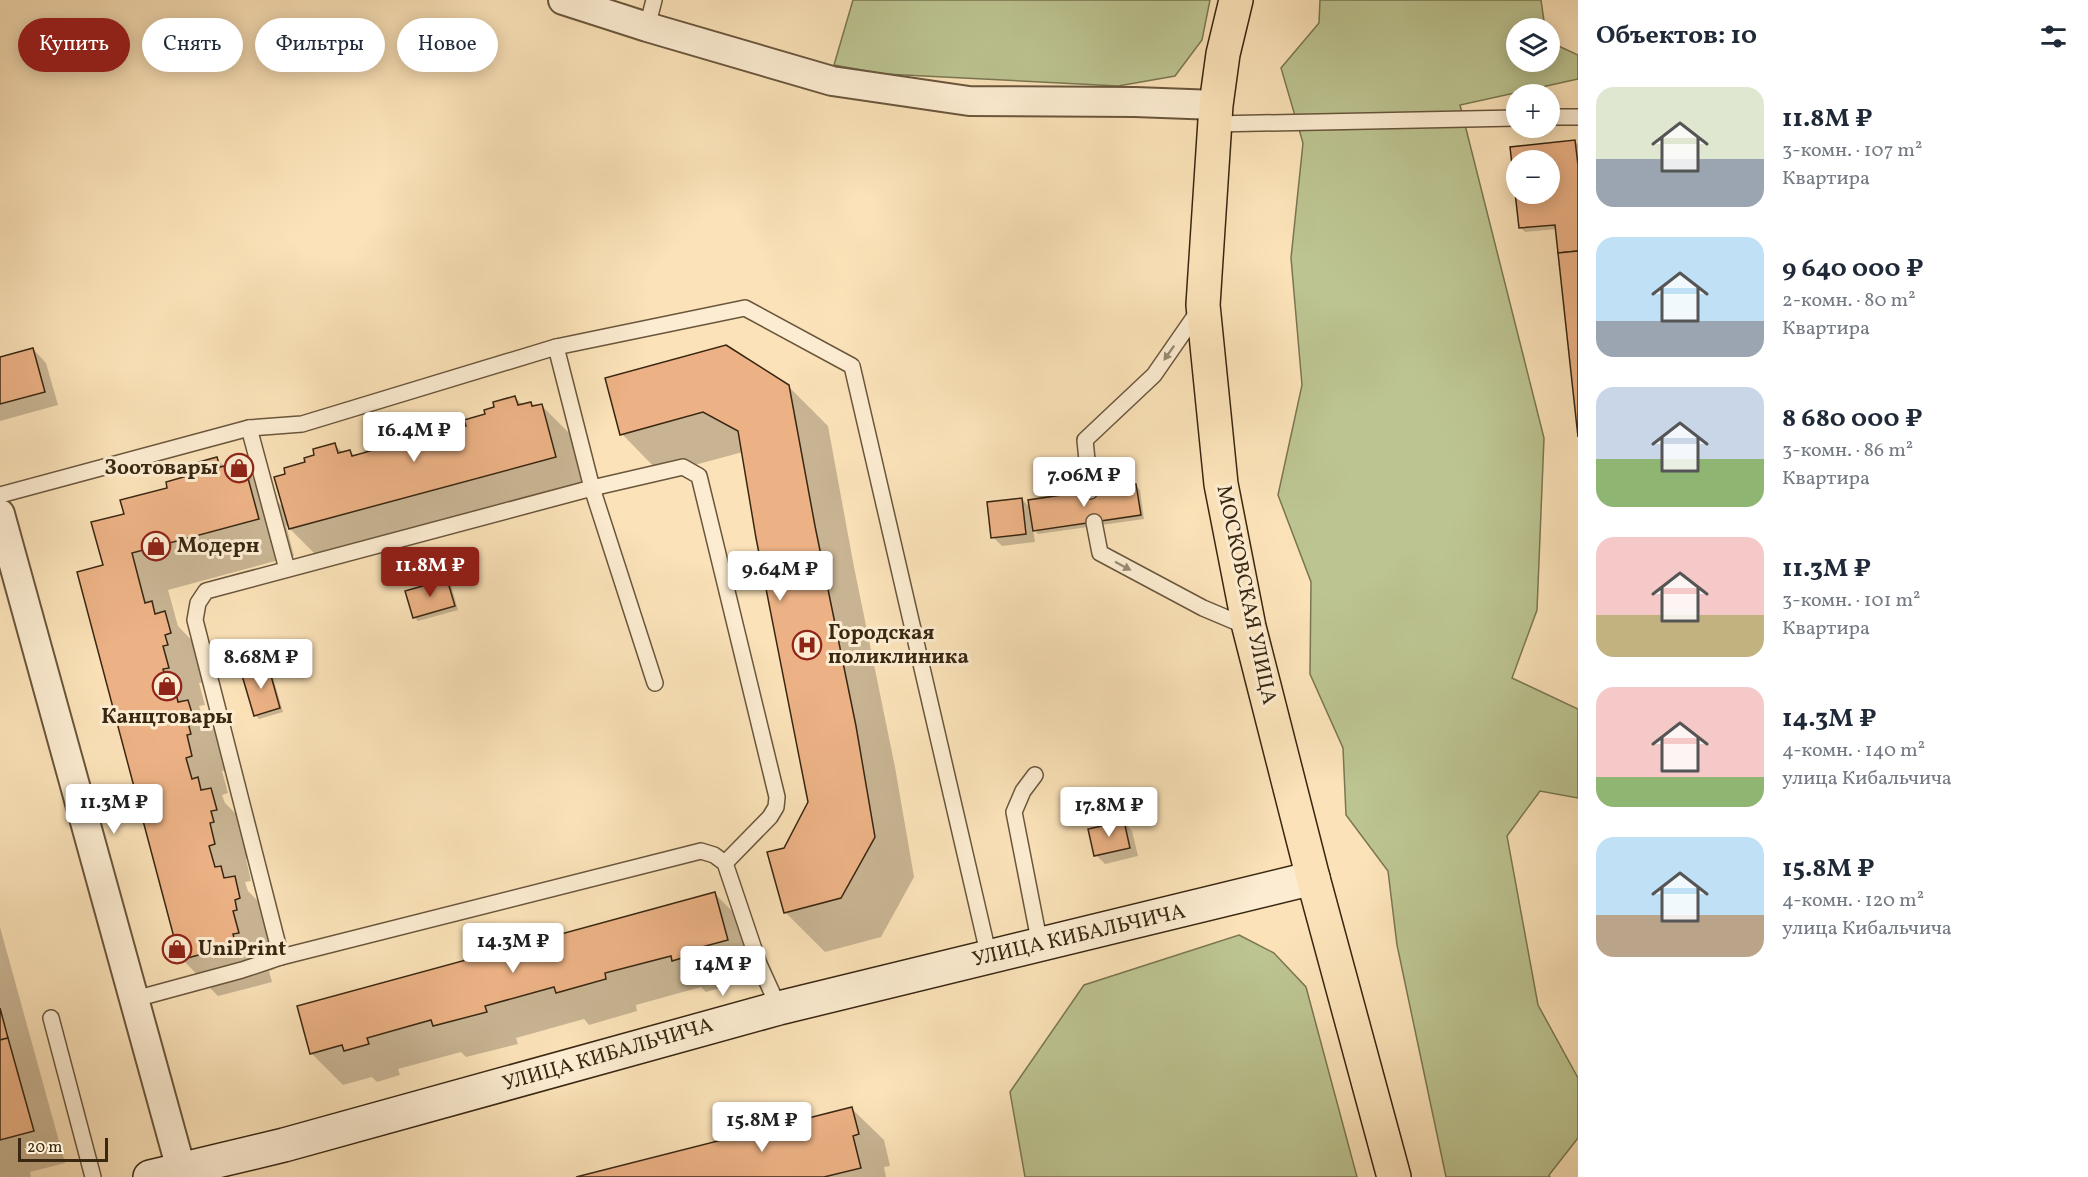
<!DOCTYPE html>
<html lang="ru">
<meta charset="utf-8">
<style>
:root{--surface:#fff;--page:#f2f2f3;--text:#1f2937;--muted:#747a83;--accent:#8f2418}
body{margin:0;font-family:Vollkorn,serif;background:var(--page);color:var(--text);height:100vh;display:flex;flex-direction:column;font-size:22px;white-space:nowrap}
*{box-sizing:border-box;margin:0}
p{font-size:20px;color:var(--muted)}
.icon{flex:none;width:33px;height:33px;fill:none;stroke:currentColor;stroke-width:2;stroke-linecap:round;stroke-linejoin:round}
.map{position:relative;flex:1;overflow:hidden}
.panel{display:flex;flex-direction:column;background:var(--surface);width:510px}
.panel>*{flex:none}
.top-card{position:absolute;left:18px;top:18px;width:570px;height:54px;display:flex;gap:12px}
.fabs{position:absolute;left:1506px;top:18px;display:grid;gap:12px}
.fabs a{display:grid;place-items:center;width:54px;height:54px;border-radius:50%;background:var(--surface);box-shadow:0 3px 15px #0003;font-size:30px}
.scale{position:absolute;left:18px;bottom:15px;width:90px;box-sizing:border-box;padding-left:6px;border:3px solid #392712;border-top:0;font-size:16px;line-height:21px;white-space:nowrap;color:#392712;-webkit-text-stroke:4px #fcecd1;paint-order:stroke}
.price{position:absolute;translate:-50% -51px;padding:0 14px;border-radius:6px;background:#fff;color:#222;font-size:20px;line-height:39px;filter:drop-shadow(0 2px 3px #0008)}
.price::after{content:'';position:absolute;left:50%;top:36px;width:18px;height:14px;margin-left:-9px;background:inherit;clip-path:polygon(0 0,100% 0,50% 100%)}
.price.current{background:var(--accent);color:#fff}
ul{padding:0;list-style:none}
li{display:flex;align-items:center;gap:18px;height:150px;padding:0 18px}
li span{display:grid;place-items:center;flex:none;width:168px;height:120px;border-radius:18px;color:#555}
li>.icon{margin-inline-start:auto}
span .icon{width:72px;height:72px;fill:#fffc;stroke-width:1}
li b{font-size:26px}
h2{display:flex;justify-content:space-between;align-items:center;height:72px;padding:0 18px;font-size:26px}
.pill{padding:0 21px;border-radius:27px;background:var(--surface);box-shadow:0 3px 15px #0003;font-size:21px;line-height:54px}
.pill.current{background:var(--accent);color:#fff}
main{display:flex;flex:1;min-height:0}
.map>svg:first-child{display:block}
.green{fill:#bcc491;stroke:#7a7652;stroke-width:1.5}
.shadow{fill:#0003}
.building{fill:#ecb285;stroke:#392712;stroke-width:1.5;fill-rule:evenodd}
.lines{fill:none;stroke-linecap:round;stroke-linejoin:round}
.lane-casing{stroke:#6a563c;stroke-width:18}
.street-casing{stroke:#6a563c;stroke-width:32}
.secondary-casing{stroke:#392712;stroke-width:36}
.primary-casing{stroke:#392712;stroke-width:36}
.lane{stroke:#fcecd1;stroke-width:15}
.street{stroke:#fcecd1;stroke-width:28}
.secondary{stroke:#fcecd1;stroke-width:33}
.primary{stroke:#fbe2b8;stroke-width:33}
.oneway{fill:#9a8a72}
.labels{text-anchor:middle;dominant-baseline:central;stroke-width:6;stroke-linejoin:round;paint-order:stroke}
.poi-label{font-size:21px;font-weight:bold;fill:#392712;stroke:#fcecd1;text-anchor:start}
.street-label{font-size:21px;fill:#392712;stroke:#fcecd1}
</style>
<main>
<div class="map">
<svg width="1578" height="1177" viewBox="0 0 1578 1177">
<rect width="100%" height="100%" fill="#fbe2b8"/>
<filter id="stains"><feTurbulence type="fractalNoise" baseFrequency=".00333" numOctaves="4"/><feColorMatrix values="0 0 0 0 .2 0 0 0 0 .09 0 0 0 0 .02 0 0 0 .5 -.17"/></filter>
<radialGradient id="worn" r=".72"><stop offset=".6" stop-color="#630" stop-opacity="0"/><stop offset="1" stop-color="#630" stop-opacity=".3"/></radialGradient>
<g class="green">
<path d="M853,0h357l-8,40 -27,36 -57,10 -234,-12 -50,-9z"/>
<path d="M1320,0h221l4,28h-29v34h34v-20l28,13v24l-118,26 84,333 -7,172 -25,68 66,31v89l-38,-7 -33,45 31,169 40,73v60l-29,37 1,2h-104l-49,-232 -9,-74 -42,-56 -3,-67 -33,-74 1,-92 -33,-87 24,-110 -11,-127 12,-115 -22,-75 38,-45z"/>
<path d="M1239,935l35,18 32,34 51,190h-332l-15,-85 74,-107z"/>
</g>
<g class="shadow">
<path d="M1575,141l3,4v278l-21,-194 -32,3 -4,-4 -4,-34h33v-34h-34v28l-4,-40z"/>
<path d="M33,349l13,14 12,42 -58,16v-63z"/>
<path d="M788,386l40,40 26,141 41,200 19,110 -33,60 -56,15 -40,-40v-63l25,-47 -67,-350 -82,22 -39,-40z"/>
<path d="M515,397l8,9 7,-2 4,3 7,-2 37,37 14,52 -265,72 -41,-41 8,31 -126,34 10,36 23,24 3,32 -5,1 6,22 -6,1 3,9 22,23 3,32 -5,1 6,22 -6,2 3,8 23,23 2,32 -4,1 5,22 -6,1 3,9 23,23 2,32 -4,1 6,22 -6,2 3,11 -54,14 -36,-37 -77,-393 21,-51 91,-56 8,8 7,-1 5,5 7,-2 41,40 2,-34 48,-30 8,8 7,-2 5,6 22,-7 48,-29 8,9 8,-2 5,5 21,-6z"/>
<path d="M1136,486l4,4 4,29 -106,15 -5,-5 2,13 -33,4 -9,-9 29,-38 9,10z"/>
<path d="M447,581l4,4 7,25 -40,11 -4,-4z"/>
<path d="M267,667l4,4 12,41 -24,7 -4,-4z"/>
<path d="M1123,822l9,9 6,25 -33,8 -9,-9z"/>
<path d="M715,894l32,32 12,46 -30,8 1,5 -24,7 -5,-5 -65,18 1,6 -48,14 -5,-6 -68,19 2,6 -52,13 -5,-5 -63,17 2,6 -23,7 -5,-5 -29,8 -32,-32z"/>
<path d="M0,927l65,236 -35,9 1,5h-31z"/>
<path d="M852,1109l32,31 6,26 -6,1 2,10h-304z"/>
</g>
<g class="building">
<path d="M1575,140l3,25v86l-20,2 -3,-28 -36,3 -9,-81zM1516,160h34v34h-34z"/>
<path d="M1578,251v186l-20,-184z"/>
<path d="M726,345l63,40 26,141 41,200 19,111 -34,61 -57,15 -17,-61 17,-4 24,-46 -52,-264 -18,-107 -35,-19 -83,23 -15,-57z"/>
<path d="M33,348l12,44 -45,12v-47z"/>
<path d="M515,396l3,9 13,-3 1,4 10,-2 14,53 -267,72 -15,-52 11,-3 -1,-6 21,-6 -1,-4 10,-3 -1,-6 22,-6 3,10 12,-3 2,6 11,-3 13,-4 -2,-5 22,-6 -2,-4 11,-3 -2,-6 22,-6 3,10 13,-3 1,6 11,-3 13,-3 -2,-6 21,-6 -1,-4 10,-3 -1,-5z"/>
<path d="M217,457l3,10 13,-3 1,6 11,-3 14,52 -127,34 13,50 7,-2 3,13 10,-3 6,22 -6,2 3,10 -5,1 6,22 -6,1 6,22 6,-2 3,13 10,-2 3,10 3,12 -6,1 3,11 -4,1 5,21 -6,2 6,21 6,-2 3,13 10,-2 6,22 -6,1 3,11 -4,1 5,21 -6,2 6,21 6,-1 3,12 11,-2 5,22 -5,2 2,10 -4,1 6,22 -6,1 3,11 -56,15 -103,-388 26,-7 -12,-43 33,-8 -4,-14 47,-12 -1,-6 21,-6 -1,-4 10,-3 -1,-6z"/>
<path d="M1136,484l5,31 -108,16 -5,-31z"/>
<path d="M1022,498l4,36 -35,4 -4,-36z"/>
<path d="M447,579l8,27 -42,12 -8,-27z"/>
<path d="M268,665l12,43 -26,8 -13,-44z"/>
<path d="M1124,821l6,27 -36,8 -6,-27z"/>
<path d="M715,892l13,48 -30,8 1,5 -27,8 -1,-5 -66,17 1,6 -50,14 -2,-6 -69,19 2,6 -54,14 -2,-6 -64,18 2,6 -25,7 -2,-6 -32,9 -13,-48z"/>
<path d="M0,1008l8,30 -8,2z"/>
<path d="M8,1038l26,93 -34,9v-100z"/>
<path d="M852,1107l7,27 -6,2 8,32 -37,9h-248z"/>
</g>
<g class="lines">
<g class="lane-casing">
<g id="lane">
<path d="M647,27l7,-27"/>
<path d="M1550,117h28"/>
<path d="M1214,124l302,-6"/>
<path d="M556,347l189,-39 107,58 137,591"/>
<path d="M249,428l38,141"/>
<path d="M1090,491l-5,-51 69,-65 45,-65"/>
<path d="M0,495l249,-67 53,-4 254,-77 36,141 91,-21 16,9 78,321 -1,10 -6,10 -45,46"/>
<path d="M1094,522l6,31 103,55 45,19"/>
<path d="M1035,775l-12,16 -9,21 26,133"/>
<path d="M281,957l420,-106 13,4 11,8 34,101 20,44"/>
<path d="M135,999l107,-29 39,-13 -86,-337 3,-17 8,-12 386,-103 63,195"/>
<path d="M51,1018l42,159"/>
</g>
</g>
<g class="street-casing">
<g id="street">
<path d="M563,0l84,27 185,54 137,20 166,1 81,3"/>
<path d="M0,514l181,655"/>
</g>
</g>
<g class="secondary-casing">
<path id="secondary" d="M150,1177l134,-32 495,-137 534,-130"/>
</g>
<g class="primary-casing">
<path id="primary" d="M1236,0l-13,54 -7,51 -13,200 18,179 28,143 64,251 81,299"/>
</g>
<use href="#lane" class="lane"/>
<use href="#street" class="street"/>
<use href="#secondary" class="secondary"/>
<use href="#primary" class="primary"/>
</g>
<defs><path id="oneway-solid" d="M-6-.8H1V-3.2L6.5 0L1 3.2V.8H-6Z" transform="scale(1.5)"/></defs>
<g class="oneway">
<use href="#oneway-solid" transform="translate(1169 353) rotate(125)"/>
<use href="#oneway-solid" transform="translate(1123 566) rotate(28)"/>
</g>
<defs>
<g id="shop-ring" transform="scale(1.5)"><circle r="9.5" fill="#fcecd1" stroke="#8f2418" stroke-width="1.5"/><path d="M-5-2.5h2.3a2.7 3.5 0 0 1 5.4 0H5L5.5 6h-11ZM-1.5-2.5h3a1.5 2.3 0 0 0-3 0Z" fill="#8f2418"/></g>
<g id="hospital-ring" transform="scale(1.5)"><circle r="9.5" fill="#fcecd1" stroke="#8f2418" stroke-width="1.5"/><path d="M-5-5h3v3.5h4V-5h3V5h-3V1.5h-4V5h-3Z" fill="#8f2418"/></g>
</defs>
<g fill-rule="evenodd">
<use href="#shop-ring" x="239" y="468"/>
<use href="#shop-ring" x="156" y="546"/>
<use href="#hospital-ring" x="807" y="645"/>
<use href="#shop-ring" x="167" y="686"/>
<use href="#shop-ring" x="177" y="949"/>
</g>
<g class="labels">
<g class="poi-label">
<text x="218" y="468" text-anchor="end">Зоотовары</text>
<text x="177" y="546">Модерн</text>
<text x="828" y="633">Городская<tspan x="828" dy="24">поликлиника</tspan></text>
<text x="167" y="717" text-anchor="middle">Канцтовары</text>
<text x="198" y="949">UniPrint</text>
</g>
<g class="street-label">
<text transform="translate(1246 595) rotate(78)">МОСКОВСКАЯ УЛИЦА</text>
<text transform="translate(1079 936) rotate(-13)">УЛИЦА КИБАЛЬЧИЧА</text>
<text transform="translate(608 1055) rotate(-16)">УЛИЦА КИБАЛЬЧИЧА</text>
</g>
</g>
<rect width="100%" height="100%" filter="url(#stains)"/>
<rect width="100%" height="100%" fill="url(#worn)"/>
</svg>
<div class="fabs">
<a><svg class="icon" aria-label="layers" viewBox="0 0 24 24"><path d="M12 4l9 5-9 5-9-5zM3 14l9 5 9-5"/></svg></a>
<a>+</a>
<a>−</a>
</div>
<div class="scale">20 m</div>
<b class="price" style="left:414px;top:463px">16.4M ₽</b>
<b class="price" style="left:1084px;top:508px">7.06M ₽</b>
<b class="price current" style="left:430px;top:598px">11.8M ₽</b>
<b class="price" style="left:780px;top:602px">9.64M ₽</b>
<b class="price" style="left:261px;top:690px">8.68M ₽</b>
<b class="price" style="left:114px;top:835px">11.3M ₽</b>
<b class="price" style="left:1109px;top:838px">17.8M ₽</b>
<b class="price" style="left:513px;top:974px">14.3M ₽</b>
<b class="price" style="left:723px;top:997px">14M ₽</b>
<b class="price" style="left:762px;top:1153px">15.8M ₽</b>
<div class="top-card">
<a class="pill current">Купить</a>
<a class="pill">Снять</a>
<a class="pill">Фильтры</a>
<a class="pill">Новое</a>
</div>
</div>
<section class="panel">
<h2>Объектов: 10<svg class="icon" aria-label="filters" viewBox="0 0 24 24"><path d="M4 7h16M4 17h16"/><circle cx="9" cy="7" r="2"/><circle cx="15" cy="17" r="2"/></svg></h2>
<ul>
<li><span style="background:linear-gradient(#dfe7d0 60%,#9aa5b1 0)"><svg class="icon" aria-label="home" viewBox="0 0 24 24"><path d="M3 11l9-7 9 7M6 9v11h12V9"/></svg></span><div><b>11.8M ₽</b><p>3-комн. · 107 m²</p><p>Квартира</p></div></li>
<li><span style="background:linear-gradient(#bfe0f5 70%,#9aa5b1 0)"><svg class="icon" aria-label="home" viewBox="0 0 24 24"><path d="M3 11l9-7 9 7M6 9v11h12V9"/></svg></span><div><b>9 640 000 ₽</b><p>2-комн. · 80 m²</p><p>Квартира</p></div></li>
<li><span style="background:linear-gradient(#c9d6e8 60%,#8fb573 0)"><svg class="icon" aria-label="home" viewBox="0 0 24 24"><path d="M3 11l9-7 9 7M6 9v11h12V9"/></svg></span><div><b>8 680 000 ₽</b><p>3-комн. · 86 m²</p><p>Квартира</p></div></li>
<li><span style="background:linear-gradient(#f6c9c9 65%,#c2b280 0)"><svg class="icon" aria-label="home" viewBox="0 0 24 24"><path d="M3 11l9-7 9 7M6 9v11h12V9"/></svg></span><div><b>11.3M ₽</b><p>3-комн. · 101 m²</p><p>Квартира</p></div></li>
<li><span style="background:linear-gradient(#f6c9c9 75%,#8fb573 0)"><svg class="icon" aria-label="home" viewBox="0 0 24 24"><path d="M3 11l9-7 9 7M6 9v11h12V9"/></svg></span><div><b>14.3M ₽</b><p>4-комн. · 140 m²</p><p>улица Кибальчича</p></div></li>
<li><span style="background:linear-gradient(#bfe0f5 65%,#b9a48a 0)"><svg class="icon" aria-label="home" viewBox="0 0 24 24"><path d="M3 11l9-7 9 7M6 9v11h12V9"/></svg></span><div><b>15.8M ₽</b><p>4-комн. · 120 m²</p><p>улица Кибальчича</p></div></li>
</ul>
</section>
</main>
